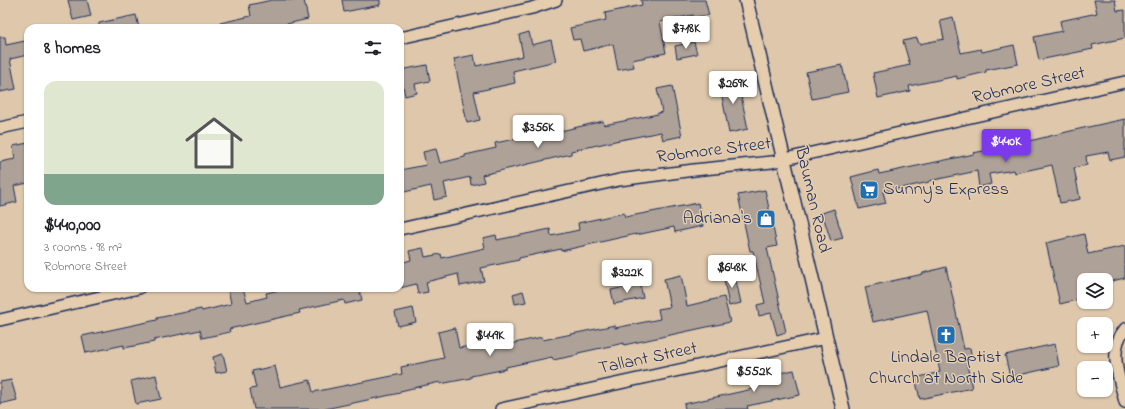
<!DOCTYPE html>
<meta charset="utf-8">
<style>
:root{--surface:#fff;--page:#f6f6f6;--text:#202124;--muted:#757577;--accent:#7c3aed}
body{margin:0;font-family:"Indie Flower",sans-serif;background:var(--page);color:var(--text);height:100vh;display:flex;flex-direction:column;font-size:15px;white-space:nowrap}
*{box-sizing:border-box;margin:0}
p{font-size:13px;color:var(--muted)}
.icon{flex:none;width:22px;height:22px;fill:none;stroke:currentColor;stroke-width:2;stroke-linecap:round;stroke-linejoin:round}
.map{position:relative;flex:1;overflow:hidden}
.drawer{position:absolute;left:24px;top:24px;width:380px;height:268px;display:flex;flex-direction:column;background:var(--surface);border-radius:12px;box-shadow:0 1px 3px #0004}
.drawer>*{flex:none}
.controls{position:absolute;left:1077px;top:273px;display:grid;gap:8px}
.controls a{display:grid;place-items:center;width:36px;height:36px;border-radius:8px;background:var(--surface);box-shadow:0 1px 3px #0004;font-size:20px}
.price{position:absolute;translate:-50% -34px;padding:0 9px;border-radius:4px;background:#fff;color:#222;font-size:13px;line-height:26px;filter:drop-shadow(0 1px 2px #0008)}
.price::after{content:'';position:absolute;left:50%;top:24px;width:12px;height:9px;margin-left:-6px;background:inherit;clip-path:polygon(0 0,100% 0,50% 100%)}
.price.current{background:var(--accent);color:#fff}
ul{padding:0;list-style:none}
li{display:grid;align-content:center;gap:8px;height:212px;padding:0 20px}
li span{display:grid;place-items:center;height:124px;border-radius:12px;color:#555}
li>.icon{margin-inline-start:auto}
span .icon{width:72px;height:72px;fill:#fffc;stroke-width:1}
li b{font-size:17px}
h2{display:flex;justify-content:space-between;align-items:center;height:48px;padding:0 20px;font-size:17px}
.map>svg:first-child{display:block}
.building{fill:#aea197;stroke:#1b2f5e}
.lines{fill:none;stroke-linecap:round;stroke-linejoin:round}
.minor-casing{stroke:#1b2f5e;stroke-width:14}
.tertiary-casing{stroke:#1b2f5e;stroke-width:16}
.minor{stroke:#e6cdae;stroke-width:11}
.tertiary{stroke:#e6cdae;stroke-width:13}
.labels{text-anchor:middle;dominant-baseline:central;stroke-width:3;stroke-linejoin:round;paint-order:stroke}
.street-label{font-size:18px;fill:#1b2f5e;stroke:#e6cdae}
.poi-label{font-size:18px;fill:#1b2f5e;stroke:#e6cdae;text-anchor:start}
</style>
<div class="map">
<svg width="1125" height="409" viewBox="0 0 1125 409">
<rect width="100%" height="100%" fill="#dec7ab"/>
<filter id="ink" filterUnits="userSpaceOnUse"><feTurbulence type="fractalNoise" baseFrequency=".025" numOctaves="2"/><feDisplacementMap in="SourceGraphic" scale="8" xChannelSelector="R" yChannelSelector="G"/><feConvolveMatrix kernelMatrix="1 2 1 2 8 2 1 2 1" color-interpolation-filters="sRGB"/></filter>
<g filter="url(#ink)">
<g class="building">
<path d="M68,0h19l4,16 -18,4z"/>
<path d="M272,0h32l4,19 -30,7v2h-58v-5l31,-7 -2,-11z"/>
<path d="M342,0h38v5l-36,7z"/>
<path d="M641,0h64l4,15 -16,3v-3l-33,7 6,31 -34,7 2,7 -16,3 -5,-26 -30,7 -3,-12 -7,1 -3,-12 36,-8 -1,-7 37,-8z"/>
<path d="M1094,0h21l2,11 8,-1v28l-33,7 1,4 -54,11 -5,-23 28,-6 -2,-10 37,-8z"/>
<path d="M136,15l3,13h-40v-5z"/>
<path d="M953,17l8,36 20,-4 1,3 32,-7 4,19 -32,6v2l-29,7v-3l-48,10 1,5 -32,7 -5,-25 37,-8 -7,-24 14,-3 2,6 25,-5 -4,-19z"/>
<path d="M529,32l3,13 19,-5 5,21 -43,10 2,12 -41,9 6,28 -13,3 -13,-64 20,-4 2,11 47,-10 -4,-21z"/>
<path d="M0,37h5l1,8 19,-4 3,14 -18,4 6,30 -16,3z"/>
<path d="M694,42l3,12 -20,4 -2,-12z"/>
<path d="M427,65l3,16 -15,3 2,9 -12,3 -5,-26z"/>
<path d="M842,65l6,27 -36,7 -6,-27z"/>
<path d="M737,77l11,52 -19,4 -10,-52z"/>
<path d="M672,86l10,50 -19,4 -2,-8 -46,9 -44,10v3l-89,21 2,7 -13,3 -1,-8 -26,6 3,14 -13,3 -3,-14 -31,7v-23l26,-5 -3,-13 13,-3 4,14 25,-6v-2l31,-7 -1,-5 31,-6 1,2 76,-18 1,4 54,-11v-1l4,-1 -5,-23z"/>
<path d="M1125,119v38l-15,3 -2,-8 -22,4 1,9 -13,3 6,31 -20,4 -8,-38 -37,8 -1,-3 -25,4 2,10 -12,3 -2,-16 -48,10v1l-46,10 3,11 -27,6 -8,-32 27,-7 1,4 95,-20 -1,-1 36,-7 70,-17z"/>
<path d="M28,143v40l-14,3 3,16 -17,4v-44l15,-3 -2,-13z"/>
<path d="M765,190l12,56 -10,2 19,84 -9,3 -6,-22 -12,3 -2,-11 8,-2 -12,-52h-3l-12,-56z"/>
<path d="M698,203l5,23 -28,6 -1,-5 -38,8v-1l-75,17v-2l-42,9v2l-38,8 3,13 -24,5 -2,-12 -32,8 2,10 -10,2 -2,-10 -16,4v-25l11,-3 -2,-9 14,-3 2,9 16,-3 1,4 43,-10 -2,-10 13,-3 1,5 53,-11 1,7 28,-6 -1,-7 46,-10 1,4z"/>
<path d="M834,209l9,29 -12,3 -9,-28z"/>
<path d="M1084,234l4,20 37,-8v32l-17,4v-2h-24v18l-24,6 -14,-61z"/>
<path d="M946,267l18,82 6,-1 2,11 -6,1 6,28 -52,11 -5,-21 25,-6 -13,-62 -54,12 -8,-35 58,-13v-1z"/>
<path d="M734,272l7,31 -12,3 -6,-32z"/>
<path d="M681,275l6,31 37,-9 6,25 -106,23v-2l-46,10v2l-25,5 -1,-3 -46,10v2l-35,7v2l-31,6v-2l-40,9v2l-75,16h-71l-4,-20 6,-1 -4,-17 23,-5 5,21 30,-7 3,12 89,-18 -1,-7 43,-9 -6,-26 17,-4 4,20 41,-8 1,6 41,-9 1,3 72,-15v3l45,-9 -2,-10 12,-2 -6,-28z"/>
<path d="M640,284l3,14 -29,6 -3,-14z"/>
<path d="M228,288h15l4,14 20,-5 -1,-4 23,-5h70l3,12 -17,4 -1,-4 -45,10 1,3 -71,16 1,3 -28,6 -2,-8 -46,10v2l-30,6v-3l-38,8 -4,-17 75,-16v-2l44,-9 1,2 29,-7z"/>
<path d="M523,291l3,11 -11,2 -2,-10z"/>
<path d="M413,308l3,14 -18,4 -3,-14z"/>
<path d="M1055,344l4,22 -49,11 -5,-22z"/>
<path d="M223,354l4,17 -11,2 -3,-16z"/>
<path d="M794,370l6,25 -53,11 1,3h-63l-1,-5 69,-15 -2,-10z"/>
<path d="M156,375l5,24 -25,5 -5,-23z"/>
<path d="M11,380l6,20 -17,4v-22z"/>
</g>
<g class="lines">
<g class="minor-casing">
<g id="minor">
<path d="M400,38l132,-30 24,-8"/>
<path d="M0,128l28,-6"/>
<path d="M400,229l219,-49 75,-10 78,-8 353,-80"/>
<path d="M0,320l139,-32"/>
<path d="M1125,329c-18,21 -5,50 0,73"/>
<path d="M501,409l325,-71"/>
</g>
</g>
<g class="tertiary-casing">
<path id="tertiary" d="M746,0l97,409"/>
</g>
<use href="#minor" class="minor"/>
<use href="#tertiary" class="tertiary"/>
</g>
</g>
<defs>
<g id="supermarket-square" transform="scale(1)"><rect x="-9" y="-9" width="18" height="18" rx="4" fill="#1f6fb2" stroke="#e6cdae"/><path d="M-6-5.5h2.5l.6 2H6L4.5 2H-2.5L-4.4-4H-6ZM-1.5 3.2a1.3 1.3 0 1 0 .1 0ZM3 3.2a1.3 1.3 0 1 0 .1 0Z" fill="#fff"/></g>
<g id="shop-square" transform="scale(1)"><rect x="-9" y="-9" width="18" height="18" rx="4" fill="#1f6fb2" stroke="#e6cdae"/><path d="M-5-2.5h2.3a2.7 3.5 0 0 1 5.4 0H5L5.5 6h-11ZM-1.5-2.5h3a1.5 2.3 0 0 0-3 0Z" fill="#fff"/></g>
<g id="church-square" transform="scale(1)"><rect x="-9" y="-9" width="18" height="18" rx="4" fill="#1f6fb2" stroke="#e6cdae"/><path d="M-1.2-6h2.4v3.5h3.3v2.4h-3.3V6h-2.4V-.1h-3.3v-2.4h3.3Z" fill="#fff"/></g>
</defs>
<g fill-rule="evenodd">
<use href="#supermarket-square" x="869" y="190"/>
<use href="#shop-square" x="766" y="219"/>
<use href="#church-square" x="946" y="335"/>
</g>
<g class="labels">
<g class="street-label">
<text transform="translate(1029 86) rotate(-13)">Robmore Street</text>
<text transform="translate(714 151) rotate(-7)">Robmore Street</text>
<text transform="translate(812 200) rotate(77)">Bauman Road</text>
<text transform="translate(648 359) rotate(-12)">Tallant Street</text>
</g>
<g class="poi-label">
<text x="883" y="190">Sunny's Express</text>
<text x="752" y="219" text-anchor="end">Adriana's</text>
<text x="946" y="358" text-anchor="middle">Lindale Baptist<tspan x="946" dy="21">Church at North Side</tspan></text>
</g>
</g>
</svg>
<div class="controls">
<a><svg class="icon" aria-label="layers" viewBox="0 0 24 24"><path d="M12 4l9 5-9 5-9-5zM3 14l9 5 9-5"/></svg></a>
<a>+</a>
<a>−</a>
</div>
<b class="price" style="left:686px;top:50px">$718K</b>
<b class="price" style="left:733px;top:105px">$269K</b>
<b class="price" style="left:538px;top:149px">$356K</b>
<b class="price current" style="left:1006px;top:163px">$440K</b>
<b class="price" style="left:732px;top:289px">$648K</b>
<b class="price" style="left:627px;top:294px">$322K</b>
<b class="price" style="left:490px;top:357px">$449K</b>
<b class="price" style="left:754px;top:393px">$552K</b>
<section class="drawer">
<h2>8 homes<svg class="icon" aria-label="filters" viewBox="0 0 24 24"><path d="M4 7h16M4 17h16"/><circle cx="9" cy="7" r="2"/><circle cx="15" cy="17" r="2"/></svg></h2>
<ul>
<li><span style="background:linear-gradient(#dfe7d0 75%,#7fa58c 0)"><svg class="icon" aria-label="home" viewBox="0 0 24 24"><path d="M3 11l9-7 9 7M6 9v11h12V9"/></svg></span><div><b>$440,000</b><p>3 rooms · 98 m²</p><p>Robmore Street</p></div></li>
</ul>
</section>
</div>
